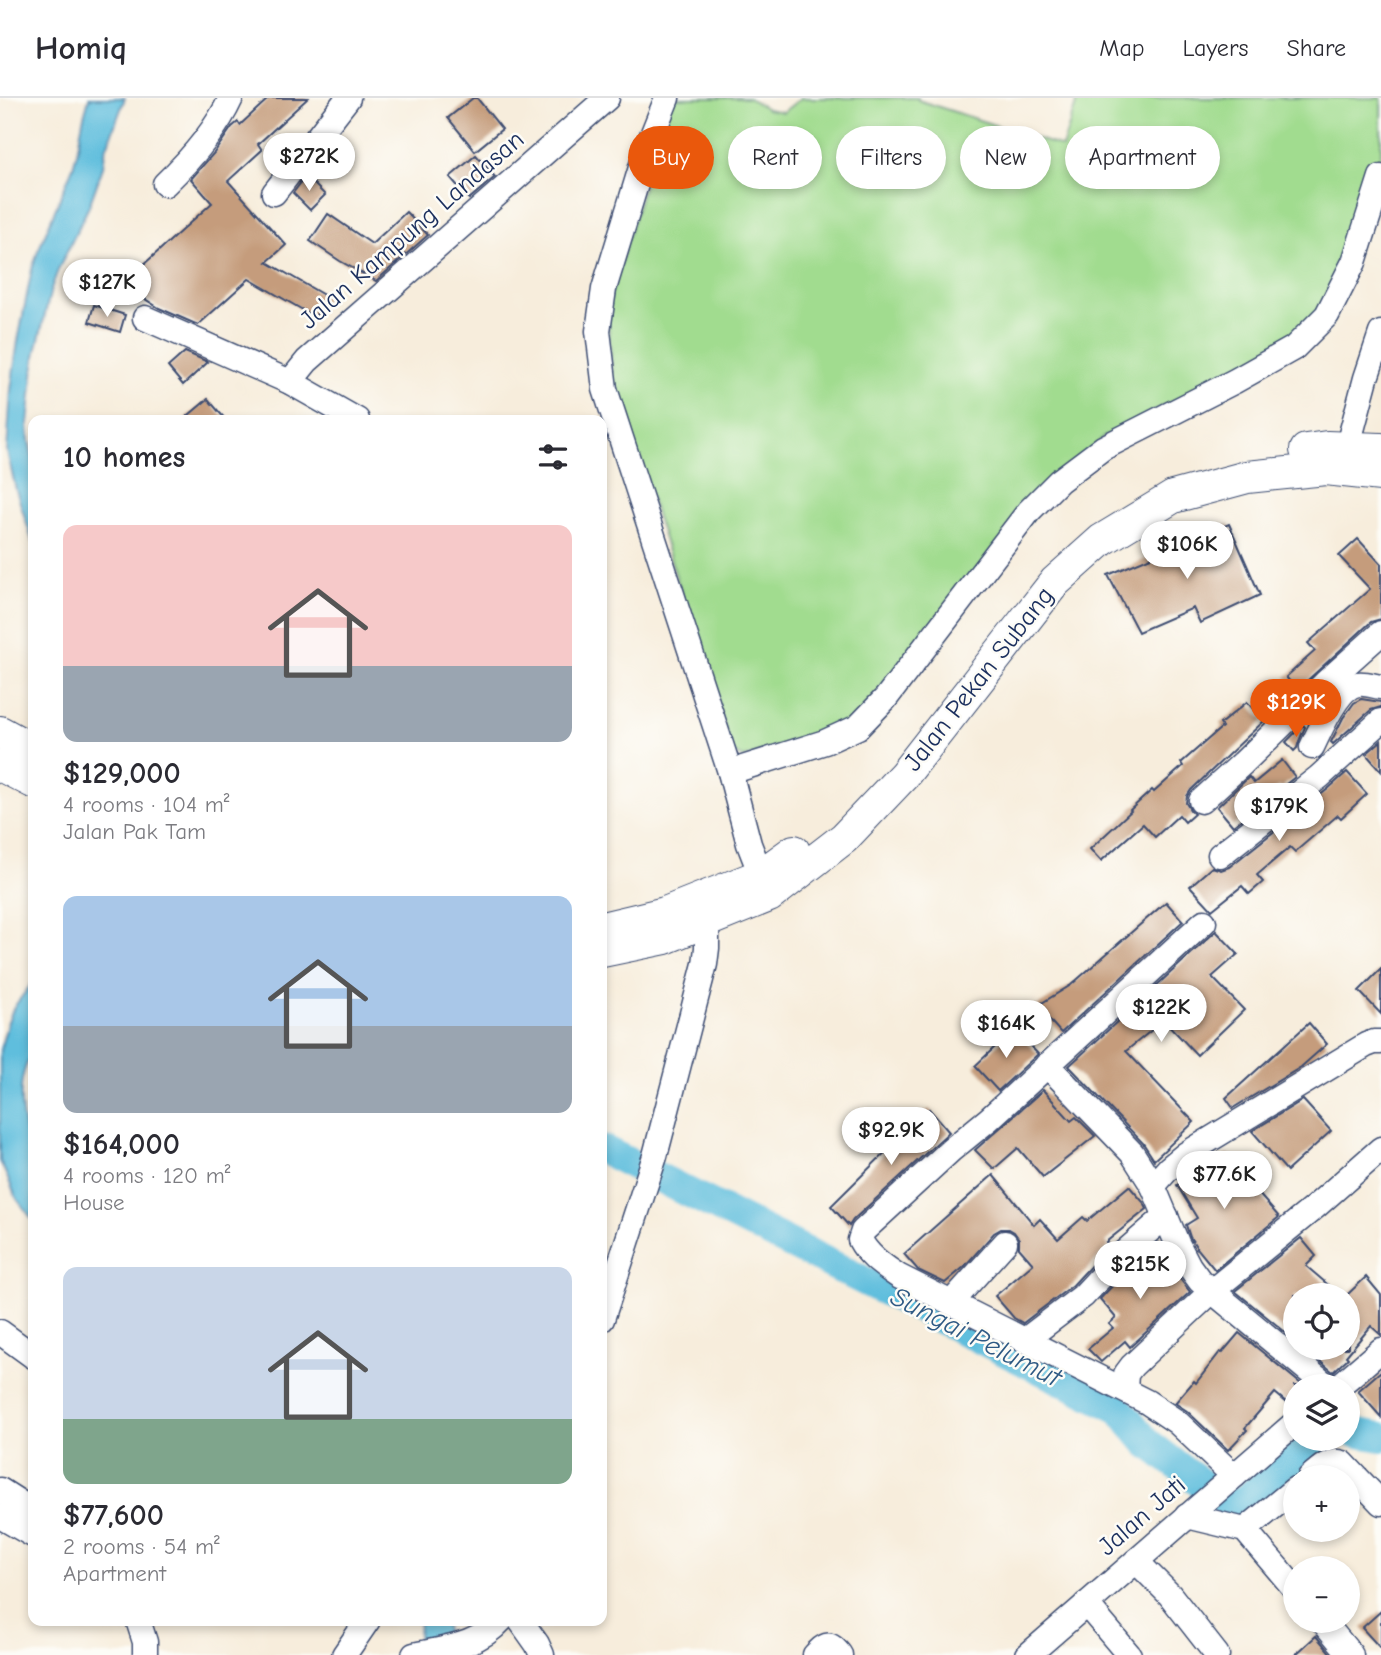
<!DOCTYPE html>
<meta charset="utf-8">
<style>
:root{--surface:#fff;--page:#f7f7f7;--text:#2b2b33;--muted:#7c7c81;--line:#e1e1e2;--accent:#ea580c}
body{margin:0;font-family:"Comic Neue",sans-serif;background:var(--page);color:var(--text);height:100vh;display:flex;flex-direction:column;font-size:26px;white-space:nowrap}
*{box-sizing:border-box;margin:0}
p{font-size:23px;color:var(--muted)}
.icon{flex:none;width:38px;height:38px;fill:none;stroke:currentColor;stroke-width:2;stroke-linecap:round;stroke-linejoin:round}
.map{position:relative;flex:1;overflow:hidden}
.panel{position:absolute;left:28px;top:317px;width:579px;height:1211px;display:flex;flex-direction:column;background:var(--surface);border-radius:14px;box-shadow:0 4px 10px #0003}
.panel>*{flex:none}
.guide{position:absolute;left:628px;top:28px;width:648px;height:63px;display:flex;gap:14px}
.controls{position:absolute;left:1283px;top:1185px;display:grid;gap:14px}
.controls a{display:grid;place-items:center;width:77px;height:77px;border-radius:50%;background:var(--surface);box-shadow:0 4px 10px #0003;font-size:35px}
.price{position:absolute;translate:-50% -60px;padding:0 16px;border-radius:24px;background:#fff;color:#222;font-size:23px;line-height:46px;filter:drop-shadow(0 2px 4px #0008)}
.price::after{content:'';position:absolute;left:50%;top:42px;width:21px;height:16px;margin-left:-10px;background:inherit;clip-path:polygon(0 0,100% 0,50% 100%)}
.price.selected{background:var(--accent);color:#fff}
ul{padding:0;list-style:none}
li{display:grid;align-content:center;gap:14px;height:371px;padding:0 35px}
li span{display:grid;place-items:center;height:217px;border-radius:14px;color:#555}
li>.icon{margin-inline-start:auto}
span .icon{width:126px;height:126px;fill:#fffc;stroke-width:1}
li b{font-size:30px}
h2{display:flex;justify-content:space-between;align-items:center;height:84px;padding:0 35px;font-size:30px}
.pill{padding:0 24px;border-radius:32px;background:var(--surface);box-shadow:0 4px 10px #0003;font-size:24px;line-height:63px}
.pill.selected{background:var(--accent);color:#fff}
header{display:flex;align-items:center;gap:42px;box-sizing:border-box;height:98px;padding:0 35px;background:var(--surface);border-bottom:2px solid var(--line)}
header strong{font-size:33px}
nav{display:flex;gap:38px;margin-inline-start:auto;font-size:24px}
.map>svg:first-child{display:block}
.green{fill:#a1dc8f;stroke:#5e8676;stroke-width:2}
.water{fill:#5fbedd;stroke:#3d769e;stroke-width:2}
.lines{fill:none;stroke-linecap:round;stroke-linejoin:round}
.river{stroke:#5fbedd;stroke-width:30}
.building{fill:#c59c7c}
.minor-casing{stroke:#3c4c71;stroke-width:27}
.major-casing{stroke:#3c4c71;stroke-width:34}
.minor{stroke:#fff;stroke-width:24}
.major{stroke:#fff;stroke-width:32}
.labels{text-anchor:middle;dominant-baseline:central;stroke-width:5;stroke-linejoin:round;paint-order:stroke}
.street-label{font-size:26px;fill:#1b2f5e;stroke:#fdfcf7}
.water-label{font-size:28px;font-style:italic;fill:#2f5a84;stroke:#fdfcf7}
</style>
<header>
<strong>Homiq</strong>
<nav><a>Map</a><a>Layers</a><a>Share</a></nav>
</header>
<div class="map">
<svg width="1381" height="1557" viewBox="0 0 1381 1557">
<rect width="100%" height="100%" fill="#fdfcf7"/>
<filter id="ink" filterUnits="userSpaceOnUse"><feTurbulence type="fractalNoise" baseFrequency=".0143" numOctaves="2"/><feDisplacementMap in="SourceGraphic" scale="14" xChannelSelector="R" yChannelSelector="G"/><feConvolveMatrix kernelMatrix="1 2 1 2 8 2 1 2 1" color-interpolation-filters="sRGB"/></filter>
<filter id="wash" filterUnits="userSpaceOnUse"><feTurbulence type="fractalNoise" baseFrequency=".00686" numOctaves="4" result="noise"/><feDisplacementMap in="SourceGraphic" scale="28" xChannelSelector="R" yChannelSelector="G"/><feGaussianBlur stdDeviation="1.57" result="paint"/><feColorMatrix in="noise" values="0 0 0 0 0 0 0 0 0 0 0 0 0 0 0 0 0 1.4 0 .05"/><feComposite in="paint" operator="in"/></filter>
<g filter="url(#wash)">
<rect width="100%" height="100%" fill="#f7eddc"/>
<path class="green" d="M670,0h79l18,11 16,3 18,-14h117v2l144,47 16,-49h303v60l-32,101 -27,51 -33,32 -186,95 -246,283 -113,38 -11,-5 -120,-372 -6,-73z"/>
<g class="water">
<path d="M89,0h36l-20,54 -2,15 -14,39 -30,62 -8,21 -16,67 -7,68 1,16 4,20v83l-17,-53 -9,-38 4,-63 7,-48 14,-72 6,-18 35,-84 4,-15 6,-32z"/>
<path d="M33,884v71c-17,23 -13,58 -6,85 2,7 6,14 6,21 2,20 0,41 0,61l-16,-21 -17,-38v-111l8,-29 6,-14z"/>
<path d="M419,1523h26l3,34h-31z"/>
</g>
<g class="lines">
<g class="river">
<path d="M602,1051l517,260 29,34 81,62 15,-5 75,-62"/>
<path d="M1348,1333l33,6"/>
</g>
</g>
<g id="blocks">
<g class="building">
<path d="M269,0h39l-50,46 4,6 -34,31 58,64 -19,17 60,35 -12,20 -66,-38 -51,46 -39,-17 -37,-24 90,-81 -21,-24 23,-26 18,-26 6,-5 2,3z"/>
<path d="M473,0h4l25,31 -27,22 -27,-33z"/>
<path d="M476,57l19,22 -26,22 -19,-22z"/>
<path d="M306,78l19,19 -15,15 -17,-17z"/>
<path d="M406,114l22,23 -52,46 -36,-20 -30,-20 18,-27 44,30z"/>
<path d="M94,207l31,10 -5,17 -31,-10z"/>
<path d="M185,254l23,10 -25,23 -15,-18z"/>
<path d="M208,301l18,21h-43z"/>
<path d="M1229,426l31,71 -60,28 -7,-15 -55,24 -30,-57z"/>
<path d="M1358,441l23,25v55l-10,3 -74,68 -11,-13 29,-26 -7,-8 62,-54 -31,-33z"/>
<path d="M1361,601l20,3v5l-10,3 -38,34 -2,-2 12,-24 11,-15z"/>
<path d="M1247,604l17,19 -73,69 -4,6 -1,7 4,7 4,4 -9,8 -6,-7 -24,22 -12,-13 -42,37 -11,-12 41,-38 -1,-1 22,-20 2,2 29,-26 -2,-3 41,-36 -2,-3z"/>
<path d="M1303,627l2,2 -6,14 -2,7 -3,3 -8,-9z"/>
<path d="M1381,643v30l-15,-17z"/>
<path d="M1282,662l13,17 -14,11 -2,-2 -29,22 2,3 -19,15 -16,-19 32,-30 5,6z"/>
<path d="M1347,674l20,22 -26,24 -3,-3 -43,37 -5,-5 -33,28 6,7 -14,12 -7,-8 -30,24 -22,-24 22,-19 9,3 8,-3 99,-78z"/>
<path d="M1166,804l17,19 -122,112 -24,-27 34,-21z"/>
<path d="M1216,833l22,23 -26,23 32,33 -47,45 -33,-35 -38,31 68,71 -40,38 -11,-17 -74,-77z"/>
<path d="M1381,871v45l-22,-23z"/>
<path d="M1309,925l18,21 -26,23 -68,41 -7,-10z"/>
<path d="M1014,931l24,25 -40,37 -23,-25z"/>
<path d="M1043,992l28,31 5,-4 19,19 -52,41 -25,-29 -24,21 -19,-19z"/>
<path d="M1303,1002l28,31 -44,40 -35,-40z"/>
<path d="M929,1011l20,23 -96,88 -4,6 -18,-20z"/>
<path d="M1229,1056l27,40 2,-1 21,24 -64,53 -18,-22 -7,-11 -4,-12 11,-7 -20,-33z"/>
<path d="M993,1077l41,50 6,-6 18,20 25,-22 4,4 42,-35 15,17 3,6 -41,33 3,4 -36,39 -50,38 -9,-5 -19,-22 38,-32 -14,-16v-9l-5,-7 -5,-3h-8l-7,4 -30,34 -19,16 -27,-13 -14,-16z"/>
<path d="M1301,1140l15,18 -10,10 34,29h-45v45l-60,-49z"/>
<path d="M1158,1145l5,6 14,26 13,17 -60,55 -5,-6 -24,21 -13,-13 25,-21 -4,-4 7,-6 -16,-19 30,-32z"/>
<path d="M1366,1179l15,18v40l-10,-9 -25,30 2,2 -15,14 -29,-24h44v-54z"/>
<path d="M1239,1235l62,51 -1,2h-5v6l-9,10 -11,-9 -30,35 2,2 -19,20 -41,-39 -12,-8 19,-22 2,2 24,-31 2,1z"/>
<path d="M1381,1273v46l-23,-26z"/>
<path d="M1381,1513v38l-19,-21z"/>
<path d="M1316,1538l16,19h-37z"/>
</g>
</g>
</g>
<g filter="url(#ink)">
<use href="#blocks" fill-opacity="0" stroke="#3c4c71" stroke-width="2"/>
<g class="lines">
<g class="minor-casing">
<g id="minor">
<path d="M667,0l-20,50 -43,141 -6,42 7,58 125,383 19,72 12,31"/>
<path d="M165,86c26,-25 51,-53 66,-86"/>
<path d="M274,95l74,-95"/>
<path d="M145,220l145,64 67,38"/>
<path d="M290,284l17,-21 300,-263"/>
<path d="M1347,351l19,-71 15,-45"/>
<path d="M1312,649c9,-18 25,-60 46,-63 8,-1 16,2 23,3"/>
<path d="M730,674l95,-30 33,-15 28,-29 143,-187 30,-30 44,-33 132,-67 59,-33 33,-33 27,-53 27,-85"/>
<path d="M1201,703l42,-38 82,-80 56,-50"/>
<path d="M1220,757l99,-78 62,-56"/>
<path d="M1204,824l-215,197 -38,31 -88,81 -3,9c9,17 24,26 38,36l249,126 30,20 57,54"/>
<path d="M1047,967l85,88 21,33 24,57 12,23 11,15 127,105"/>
<path d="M1153,1088l16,-18 17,-14 180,-109 8,-3h7"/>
<path d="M951,1205l54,-60"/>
<path d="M602,1221l53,-163 50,-192 2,-16v-26"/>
<path d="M0,1234l33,24"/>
<path d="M1025,1242l58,-44 37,-40 46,-40"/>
<path d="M1339,1288l42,-36"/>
<path d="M1125,1292l1,-16 6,-8 80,-75 103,-84 66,-58"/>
<path d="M1310,1379c10,-8 19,-19 33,-14l38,40"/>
<path d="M0,1392l33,21"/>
<path d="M0,1418l33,19"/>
<path d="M1187,1418l58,14 50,59"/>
<path d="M1245,1432l50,-41"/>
<path d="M1136,1463l34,34 47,60"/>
<path d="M1086,1506l43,51"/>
<path d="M138,1522l7,22v13"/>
<path d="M520,1522l17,24 5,11"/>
<path d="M1322,1522l29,35"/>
<path d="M344,1557l24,-35"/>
<path d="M414,1557c32,-7 64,-9 87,-35"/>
<path d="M815,1557c11,-11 14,-14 25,0"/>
<path d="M1028,1557l267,-232"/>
</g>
</g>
<g class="major-casing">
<g id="major">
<path d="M1306,352l21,-3 54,2"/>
<path d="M0,634l33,18"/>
<path d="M0,667l33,17"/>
<path d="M602,830l63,-15 96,-38 33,-24"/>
<path d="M602,853l63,-13 104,-42 75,-58 60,-63 151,-193 47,-42 71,-43 74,-20 79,-8 55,6"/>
</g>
</g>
<use href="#minor" class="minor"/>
<use href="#major" class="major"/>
</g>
</g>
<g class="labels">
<g class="street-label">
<text transform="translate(412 132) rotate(-41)">Jalan Kampung Landasan</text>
<text transform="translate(979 581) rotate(-52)">Jalan Pekan Subang</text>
<text transform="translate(1142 1418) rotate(-41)">Jalan Jati</text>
</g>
<g class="water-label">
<text transform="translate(976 1239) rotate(27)">Sungai Pelumut</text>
</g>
</g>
</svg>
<div class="controls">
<a><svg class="icon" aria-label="locate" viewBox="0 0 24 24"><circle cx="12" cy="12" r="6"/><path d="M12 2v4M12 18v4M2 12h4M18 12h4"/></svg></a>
<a><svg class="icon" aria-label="layers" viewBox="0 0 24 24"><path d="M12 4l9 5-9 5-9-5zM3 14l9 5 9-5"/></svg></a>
<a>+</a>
<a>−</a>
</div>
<b class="price" style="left:309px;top:95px">$272K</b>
<b class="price" style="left:107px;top:221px">$127K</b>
<b class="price" style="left:1187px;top:483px">$106K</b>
<b class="price selected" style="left:1296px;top:641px">$129K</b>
<b class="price" style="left:1279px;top:745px">$179K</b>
<b class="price" style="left:1161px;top:946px">$122K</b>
<b class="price" style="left:1006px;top:962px">$164K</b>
<b class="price" style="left:891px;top:1069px">$92.9K</b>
<b class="price" style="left:1224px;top:1113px">$77.6K</b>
<b class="price" style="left:1140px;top:1203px">$215K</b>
<div class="guide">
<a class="pill selected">Buy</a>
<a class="pill">Rent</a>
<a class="pill">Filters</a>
<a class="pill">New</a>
<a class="pill">Apartment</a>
</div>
<section class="panel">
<h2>10 homes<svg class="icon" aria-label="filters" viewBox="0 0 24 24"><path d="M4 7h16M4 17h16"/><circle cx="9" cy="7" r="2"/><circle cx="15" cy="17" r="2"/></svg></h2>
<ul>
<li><span style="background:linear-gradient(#f6c9c9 65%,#9aa5b1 0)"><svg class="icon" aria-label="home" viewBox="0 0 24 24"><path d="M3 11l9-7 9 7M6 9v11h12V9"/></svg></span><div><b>$129,000</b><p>4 rooms · 104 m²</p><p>Jalan Pak Tam</p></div></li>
<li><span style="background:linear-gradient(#a9c7e8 60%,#9aa5b1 0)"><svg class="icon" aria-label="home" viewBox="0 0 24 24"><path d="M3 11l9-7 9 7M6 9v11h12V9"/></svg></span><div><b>$164,000</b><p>4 rooms · 120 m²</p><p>House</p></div></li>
<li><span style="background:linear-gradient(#c9d6e8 70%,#7fa58c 0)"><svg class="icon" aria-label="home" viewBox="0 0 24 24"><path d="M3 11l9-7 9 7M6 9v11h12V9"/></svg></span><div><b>$77,600</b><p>2 rooms · 54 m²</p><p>Apartment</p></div></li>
</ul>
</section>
</div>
